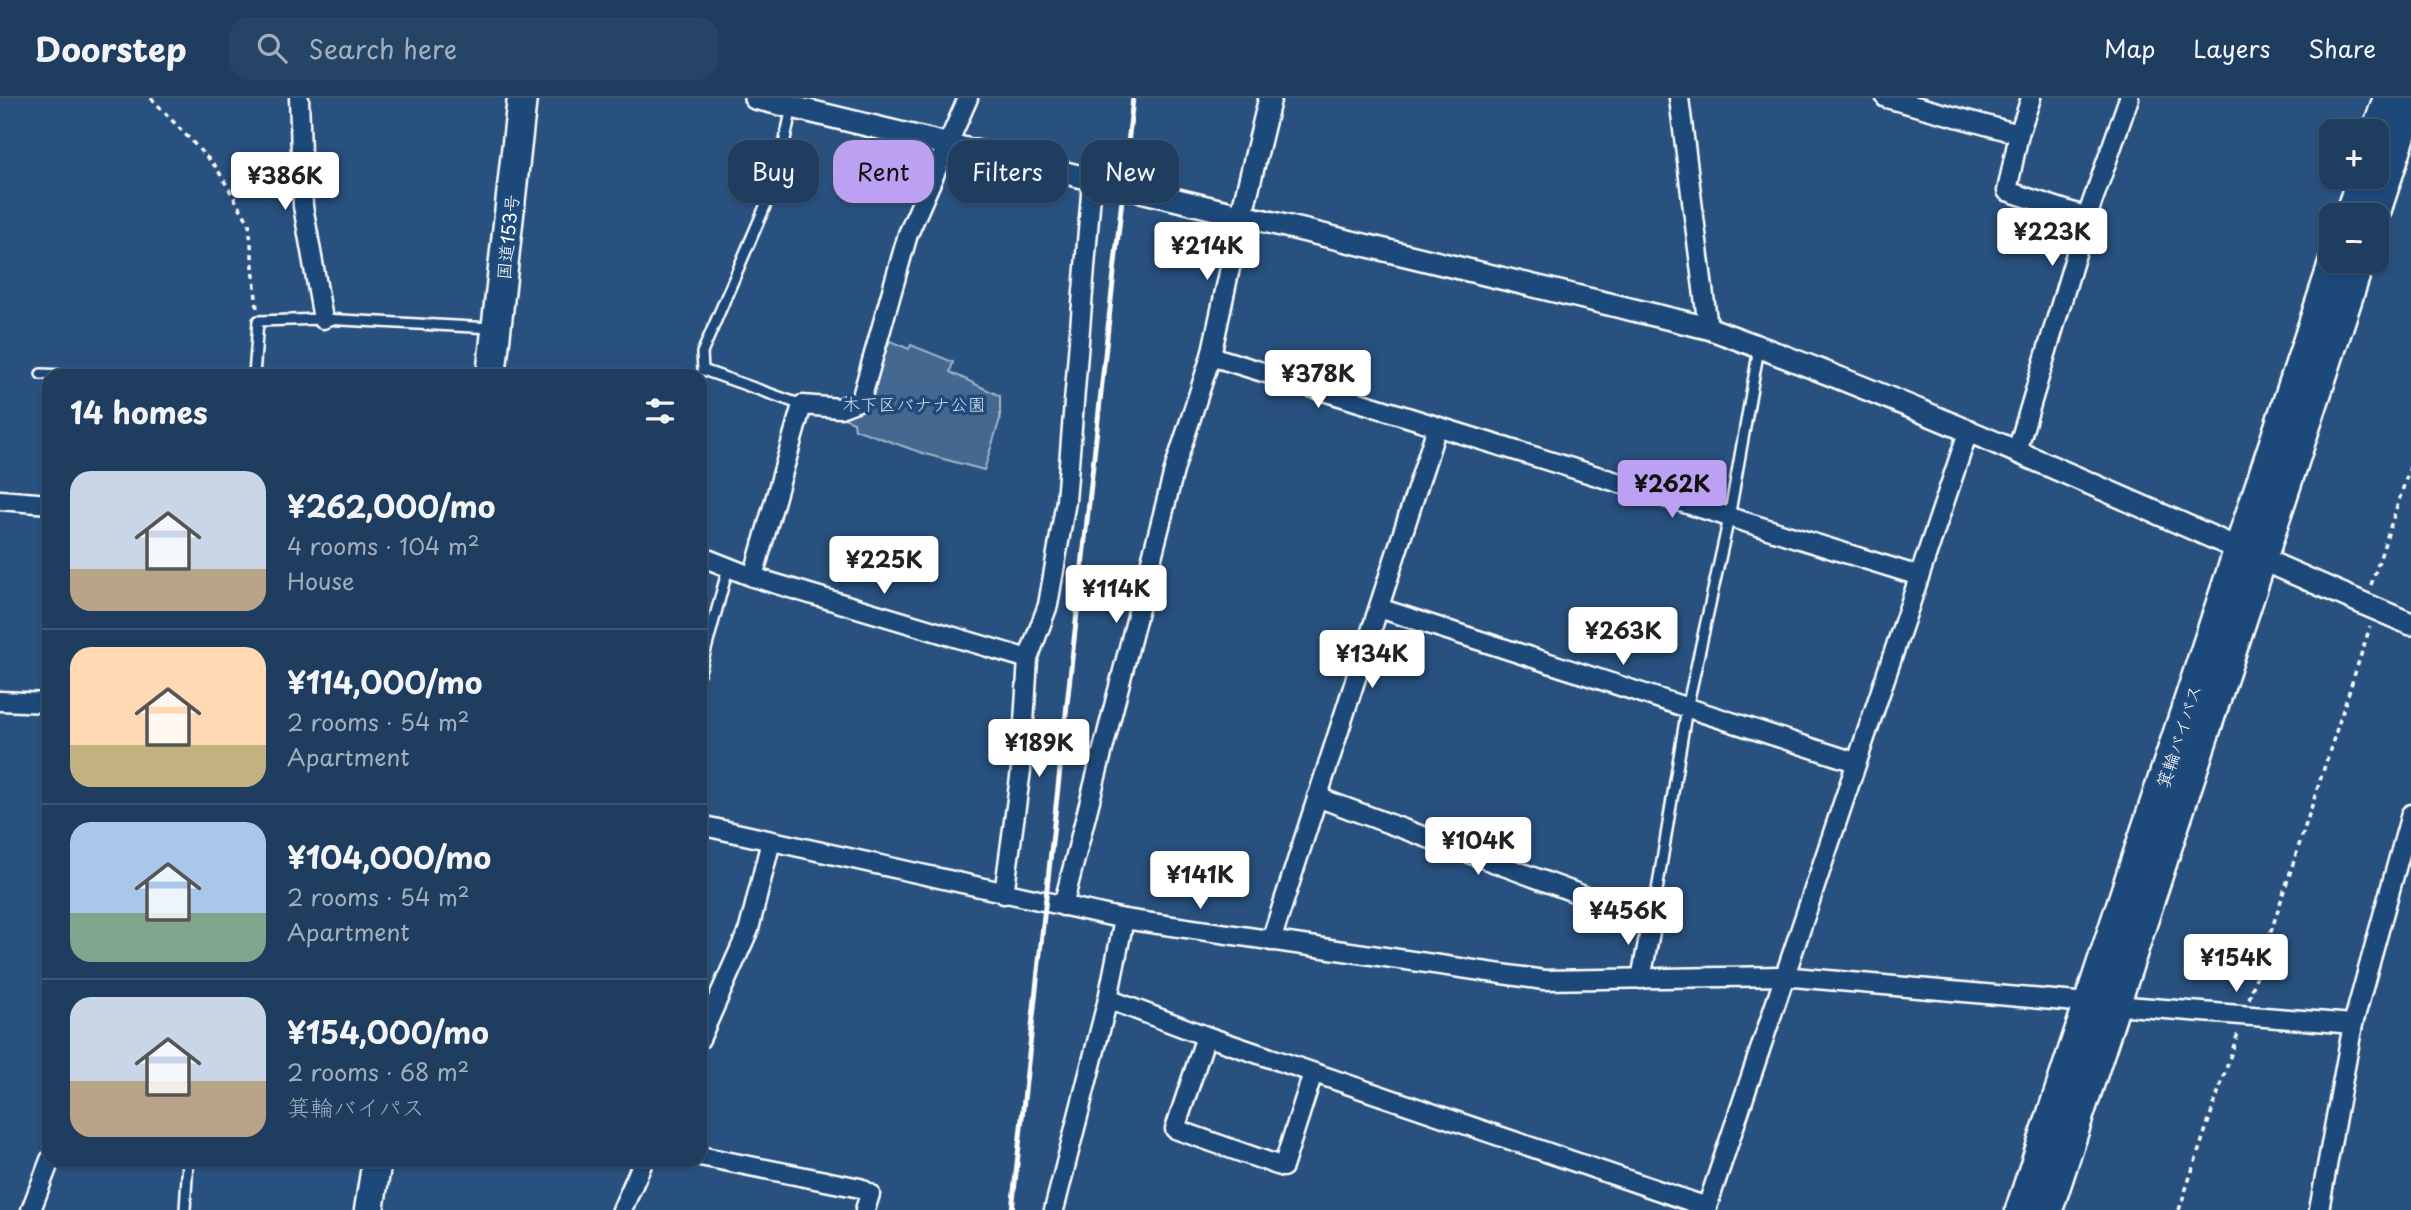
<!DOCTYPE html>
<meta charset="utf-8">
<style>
:root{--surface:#1e3d5f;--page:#264465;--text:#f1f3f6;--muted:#a1aebd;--line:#3c5674;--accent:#bca0f2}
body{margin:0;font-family:"Playpen Sans","Klee One",sans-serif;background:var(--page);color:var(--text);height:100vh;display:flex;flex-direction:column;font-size:26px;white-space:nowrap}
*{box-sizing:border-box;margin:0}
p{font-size:23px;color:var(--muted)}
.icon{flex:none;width:38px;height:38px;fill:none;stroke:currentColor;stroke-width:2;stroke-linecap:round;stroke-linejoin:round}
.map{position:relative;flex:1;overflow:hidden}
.drawer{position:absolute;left:42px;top:271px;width:665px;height:798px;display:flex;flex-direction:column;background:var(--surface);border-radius:21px;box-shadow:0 2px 5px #0004,0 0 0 2px var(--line)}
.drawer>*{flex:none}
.top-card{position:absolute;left:728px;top:42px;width:665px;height:63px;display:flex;gap:14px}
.tools{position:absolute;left:2319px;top:21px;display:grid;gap:14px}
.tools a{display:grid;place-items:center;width:70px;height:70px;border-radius:14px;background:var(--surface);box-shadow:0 2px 5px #0004,0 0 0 2px var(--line);font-size:35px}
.price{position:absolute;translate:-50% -60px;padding:0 16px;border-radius:7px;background:#fff;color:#222;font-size:23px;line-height:46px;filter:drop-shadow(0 2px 4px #0008)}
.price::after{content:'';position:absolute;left:50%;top:42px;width:21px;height:16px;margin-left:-10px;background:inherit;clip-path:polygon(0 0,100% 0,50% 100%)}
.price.current{background:var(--accent);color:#111}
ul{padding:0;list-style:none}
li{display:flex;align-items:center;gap:21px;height:175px;padding:0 28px}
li+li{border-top:2px solid var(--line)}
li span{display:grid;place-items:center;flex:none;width:196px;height:140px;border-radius:21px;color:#555}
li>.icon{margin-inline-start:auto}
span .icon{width:84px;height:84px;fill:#fffc;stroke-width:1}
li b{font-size:30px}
h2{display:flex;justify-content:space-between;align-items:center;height:84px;padding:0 28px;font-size:30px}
.chip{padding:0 24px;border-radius:21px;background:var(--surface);box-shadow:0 2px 5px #0004,0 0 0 2px var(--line);font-size:24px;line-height:63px}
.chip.current{background:var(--accent);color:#111}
header{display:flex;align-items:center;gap:42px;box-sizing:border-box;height:98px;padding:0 35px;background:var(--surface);border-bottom:2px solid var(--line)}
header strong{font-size:33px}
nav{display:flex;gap:38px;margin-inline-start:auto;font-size:24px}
.search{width:490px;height:63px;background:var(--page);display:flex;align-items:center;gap:18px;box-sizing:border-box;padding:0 24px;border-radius:21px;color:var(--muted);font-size:26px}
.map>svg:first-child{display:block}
.green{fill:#446890;stroke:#a2b4c8;stroke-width:2}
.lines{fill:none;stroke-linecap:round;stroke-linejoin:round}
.service-casing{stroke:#fff;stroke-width:14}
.minor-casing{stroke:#fff;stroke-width:23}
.tertiary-casing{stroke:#fff;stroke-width:26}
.trunk-casing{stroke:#fff;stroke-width:33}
.path{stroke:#fff;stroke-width:3.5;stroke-dasharray:5 5;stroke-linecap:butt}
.service{stroke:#1f4a7a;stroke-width:9}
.minor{stroke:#1f4a7a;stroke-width:18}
.tertiary{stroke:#1f4a7a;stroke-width:21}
.trunk{stroke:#1f4a7a;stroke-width:28}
.rail{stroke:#fff;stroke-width:5}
.labels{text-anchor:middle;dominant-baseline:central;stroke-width:7;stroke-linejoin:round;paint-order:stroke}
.street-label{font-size:18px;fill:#fff;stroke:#1f4a7a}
.park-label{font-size:18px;fill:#dae1e9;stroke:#1f4a7a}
</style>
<header>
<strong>Doorstep</strong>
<div class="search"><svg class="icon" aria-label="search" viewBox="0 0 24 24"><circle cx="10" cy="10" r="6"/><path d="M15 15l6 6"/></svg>Search here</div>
<nav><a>Map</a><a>Layers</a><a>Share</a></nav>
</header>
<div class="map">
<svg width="2411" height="1112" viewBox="0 0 2411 1112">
<rect width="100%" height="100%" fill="#28517f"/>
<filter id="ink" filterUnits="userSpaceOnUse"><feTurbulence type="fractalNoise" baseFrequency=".0143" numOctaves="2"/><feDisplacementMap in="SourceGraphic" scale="14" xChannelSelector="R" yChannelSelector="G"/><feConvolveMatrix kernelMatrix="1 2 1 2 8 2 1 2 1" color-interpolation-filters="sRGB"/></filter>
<g filter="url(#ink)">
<path class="green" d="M890,243l19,8 2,-4 42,17 -3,10 50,24v23l-16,51 -59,-16 -70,-25 -1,-7 -31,-12 31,1 10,-4z"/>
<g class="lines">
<g class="service-casing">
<g id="service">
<path d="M792,9l-16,74 -74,172 1,17 99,35"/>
<path d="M41,276l47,2"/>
<path d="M254,278l4,-55 65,-2 169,9"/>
<path d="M700,574l28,-104"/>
<path d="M1652,823l35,-213 42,-190 30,-170"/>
<path d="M185,1112l3,-50"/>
</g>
</g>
<g class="minor-casing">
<g id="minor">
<path d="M299,0l4,108 20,113"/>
<path d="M1679,0l29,230"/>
<path d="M1886,0l133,36 12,-36"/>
<path d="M2019,36l-12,57 80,26"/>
<path d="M1211,258l708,220"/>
<path d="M2017,353l70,-234 42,-119"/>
<path d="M0,402l49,4"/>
<path d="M700,458l53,21 275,82"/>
<path d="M753,479l49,-172 38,3 21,-8 47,-166 60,-136"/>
<path d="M1379,510l476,154"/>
<path d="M0,603l49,2"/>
<path d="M1317,699l335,124 -11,58"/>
<path d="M700,727l424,94 420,61 238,-4 306,27"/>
<path d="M1004,796l17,-124 7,-111 20,-54 18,-104 26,-320"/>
<path d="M1063,808l112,-439 36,-111 30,-139"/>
<path d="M1271,843l166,-514"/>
<path d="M1108,901l98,37 501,171"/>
<path d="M2115,907l238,19"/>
<path d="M1206,938l-31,93 108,38 30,-94"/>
<path d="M700,941l49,-110 22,-88"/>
<path d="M700,1058l160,32 10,6 -5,16"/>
<path d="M31,1112l19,-50"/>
<path d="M622,1112l22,-50"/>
<path d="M1054,1112l54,-211 16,-80"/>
<path d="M1706,1112l263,-781"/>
<path d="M2319,1112l34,-186 58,-210"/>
</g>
</g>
<g class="tertiary-casing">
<g id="tertiary">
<path d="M755,0l953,230c240,87 469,196 703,296"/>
<path d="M1241,119l29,-119"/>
</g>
</g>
<g class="trunk-casing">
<g id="trunk">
<path d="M2376,34l12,-34"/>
<path d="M2349,117l13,-38"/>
<path d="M2375,117l36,-110"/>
<path d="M491,278l31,-278"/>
<path d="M369,1112l8,-50"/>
<path d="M2020,1112l314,-949"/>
<path d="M2048,1112l312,-949"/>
</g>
</g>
<g class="path">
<path d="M151,0l65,69 33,56 8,86"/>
<path d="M2371,487l40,-121"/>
<path d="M2249,901l121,-372"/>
<path d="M2179,1112l59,-177"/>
</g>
<use href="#service" class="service"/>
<use href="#minor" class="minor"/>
<use href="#tertiary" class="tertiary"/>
<use href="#trunk" class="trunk"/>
<path class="rail" d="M1012,1112l121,-1112"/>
</g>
</g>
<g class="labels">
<g class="street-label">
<text transform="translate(507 139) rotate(-84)">国道153号</text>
<text transform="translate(2178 638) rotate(-72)">箕輪バイパス</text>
</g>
<g class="park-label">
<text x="914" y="305">木下区バナナ公園</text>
</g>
</g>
</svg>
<div class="tools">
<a>+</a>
<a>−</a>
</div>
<b class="price" style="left:285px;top:114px">¥386K</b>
<b class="price" style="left:2052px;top:170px">¥223K</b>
<b class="price" style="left:1207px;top:184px">¥214K</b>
<b class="price" style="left:1318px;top:312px">¥378K</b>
<b class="price current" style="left:1672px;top:422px">¥262K</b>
<b class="price" style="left:884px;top:498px">¥225K</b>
<b class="price" style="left:1116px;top:527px">¥114K</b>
<b class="price" style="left:1623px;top:569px">¥263K</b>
<b class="price" style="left:1372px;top:592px">¥134K</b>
<b class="price" style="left:1039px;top:681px">¥189K</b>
<b class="price" style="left:1478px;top:779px">¥104K</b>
<b class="price" style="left:1200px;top:813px">¥141K</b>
<b class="price" style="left:1628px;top:849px">¥456K</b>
<b class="price" style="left:2236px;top:896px">¥154K</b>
<div class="top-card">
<a class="chip">Buy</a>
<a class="chip current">Rent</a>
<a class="chip">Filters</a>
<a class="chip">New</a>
</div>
<section class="drawer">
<h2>14 homes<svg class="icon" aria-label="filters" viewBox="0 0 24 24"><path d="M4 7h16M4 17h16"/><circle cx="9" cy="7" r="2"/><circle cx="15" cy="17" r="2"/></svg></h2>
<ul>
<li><span style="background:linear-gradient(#c9d6e8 70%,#b9a48a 0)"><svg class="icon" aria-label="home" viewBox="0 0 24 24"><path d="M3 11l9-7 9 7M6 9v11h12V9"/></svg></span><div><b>¥262,000/mo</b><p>4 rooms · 104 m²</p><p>House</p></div></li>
<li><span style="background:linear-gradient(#ffd9b3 70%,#c2b280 0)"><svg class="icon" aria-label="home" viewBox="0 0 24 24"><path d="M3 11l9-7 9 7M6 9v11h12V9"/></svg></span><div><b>¥114,000/mo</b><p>2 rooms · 54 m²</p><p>Apartment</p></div></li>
<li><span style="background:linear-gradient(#a9c7e8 65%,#7fa58c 0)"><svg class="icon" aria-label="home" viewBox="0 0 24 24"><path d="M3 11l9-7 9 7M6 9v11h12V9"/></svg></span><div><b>¥104,000/mo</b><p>2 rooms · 54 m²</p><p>Apartment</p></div></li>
<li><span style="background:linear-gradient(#c9d6e8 60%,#b9a48a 0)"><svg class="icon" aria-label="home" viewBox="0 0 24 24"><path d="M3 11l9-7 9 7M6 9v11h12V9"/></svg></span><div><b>¥154,000/mo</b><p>2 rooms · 68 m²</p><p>箕輪バイパス</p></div></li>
</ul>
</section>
</div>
